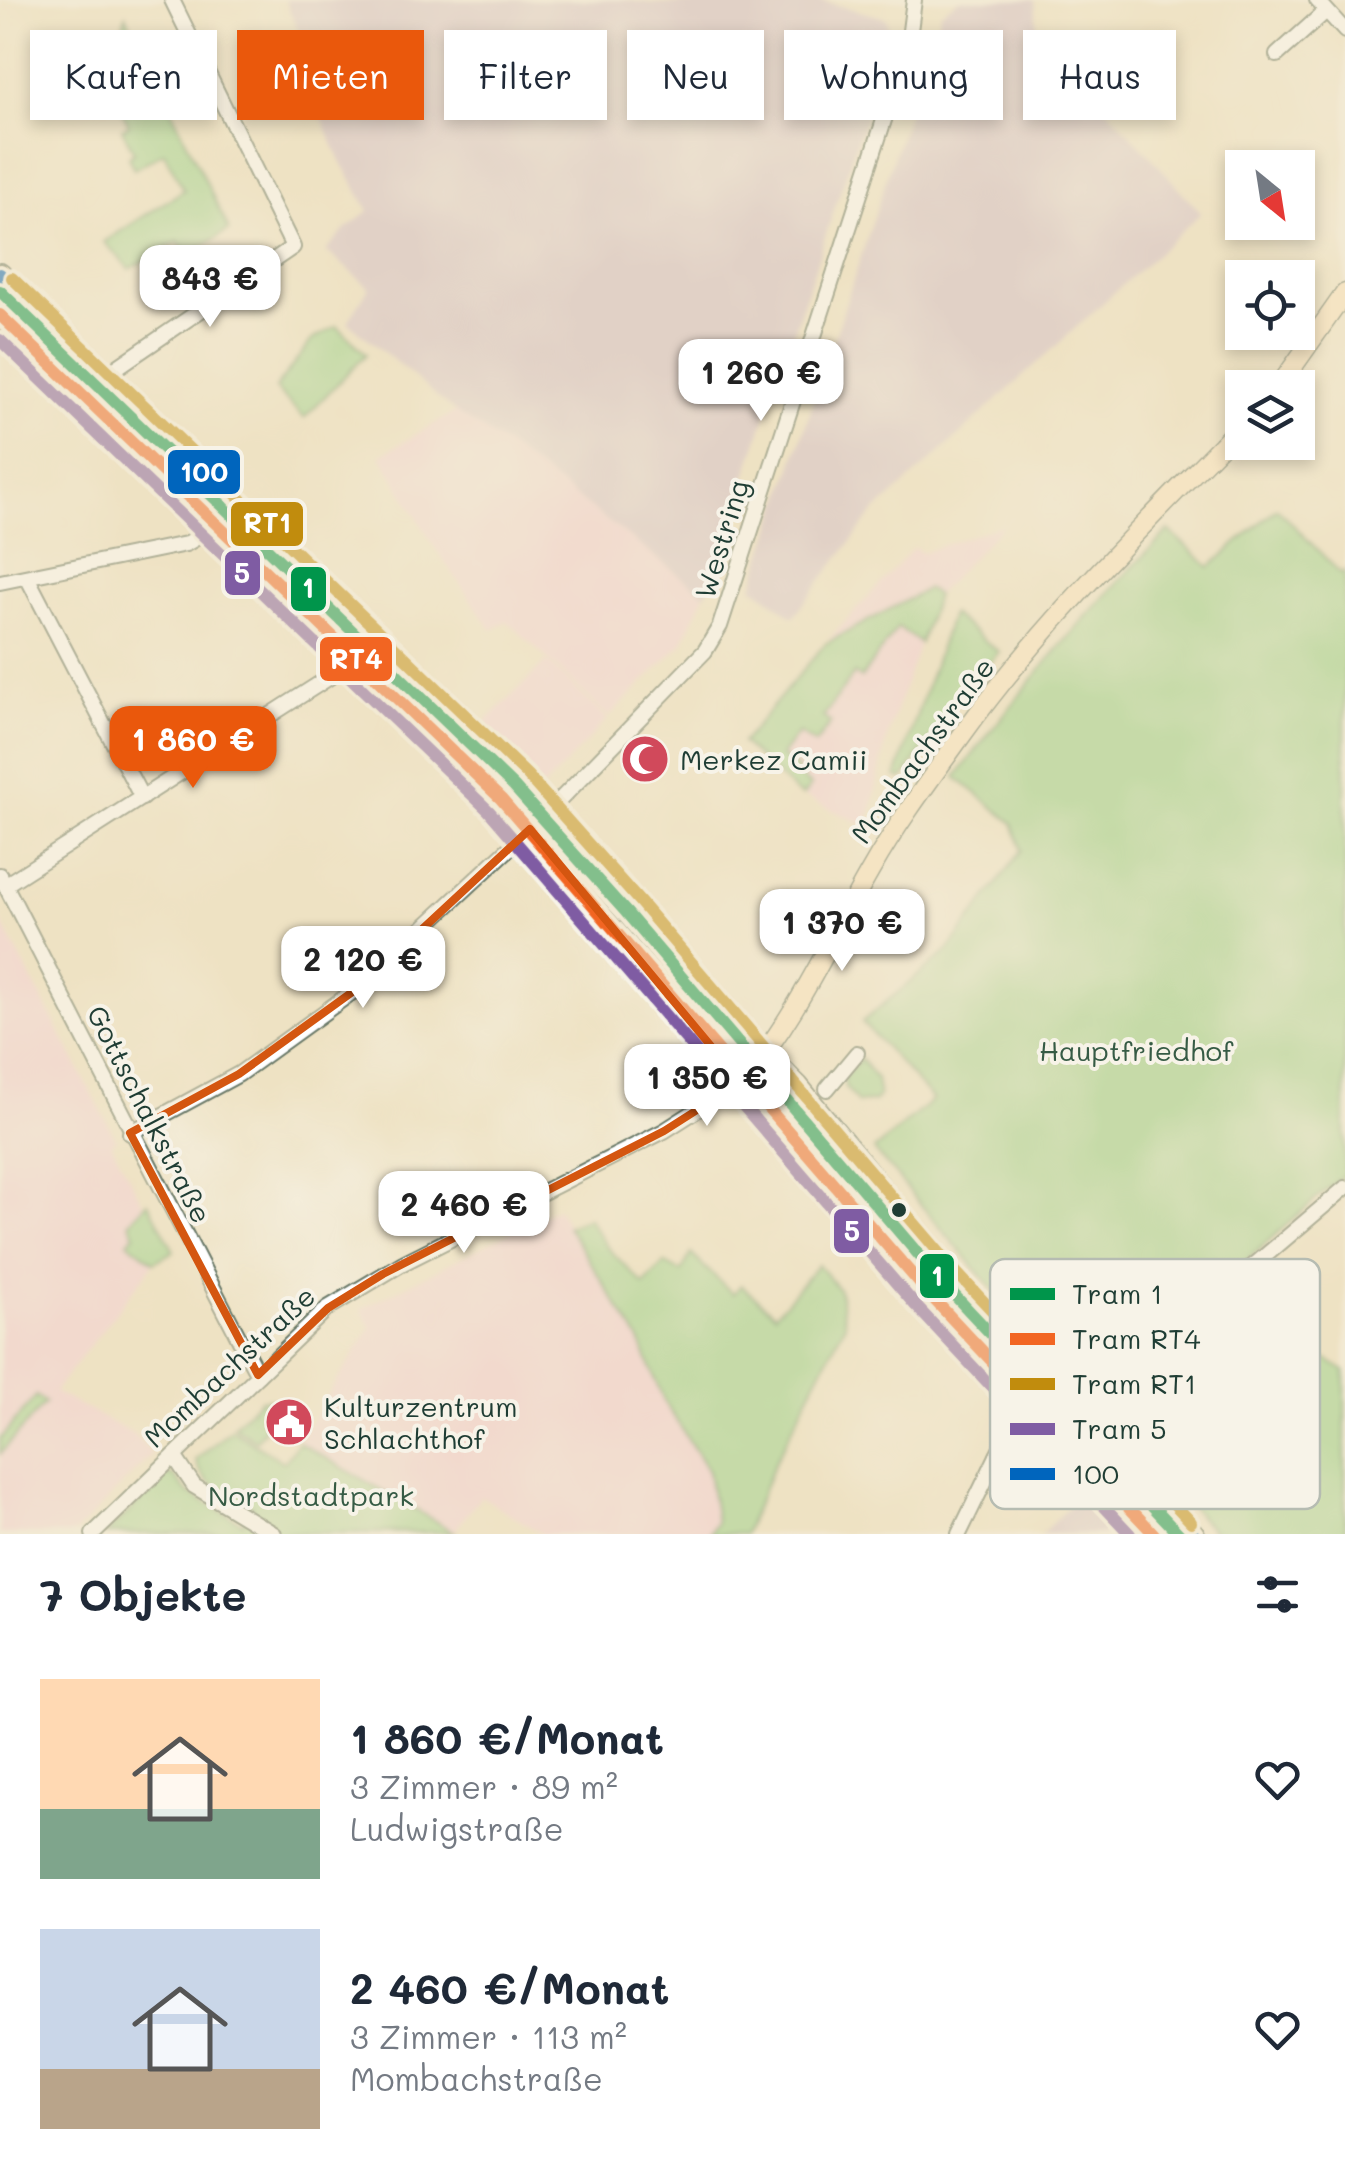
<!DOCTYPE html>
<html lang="de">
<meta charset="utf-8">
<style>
:root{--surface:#fff;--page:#f2f2f3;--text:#1f2937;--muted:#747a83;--accent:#ea580c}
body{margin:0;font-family:Mali,sans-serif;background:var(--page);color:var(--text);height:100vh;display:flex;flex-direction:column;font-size:38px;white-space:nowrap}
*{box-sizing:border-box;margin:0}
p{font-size:32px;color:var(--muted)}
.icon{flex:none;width:55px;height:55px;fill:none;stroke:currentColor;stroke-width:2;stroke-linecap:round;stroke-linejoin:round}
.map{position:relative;height:1534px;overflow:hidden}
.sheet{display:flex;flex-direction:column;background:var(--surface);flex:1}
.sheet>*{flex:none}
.banner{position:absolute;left:30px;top:30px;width:1285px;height:90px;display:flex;gap:20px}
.needle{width:65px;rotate:150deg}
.tools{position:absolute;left:1225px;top:150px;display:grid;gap:20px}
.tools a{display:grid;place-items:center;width:90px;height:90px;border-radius:0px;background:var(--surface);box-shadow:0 5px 15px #0003;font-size:50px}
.price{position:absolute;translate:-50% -85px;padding:0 22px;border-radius:20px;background:#fff;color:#222;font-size:32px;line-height:65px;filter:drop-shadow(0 2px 5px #0008)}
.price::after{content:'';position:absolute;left:50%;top:60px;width:30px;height:22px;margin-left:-15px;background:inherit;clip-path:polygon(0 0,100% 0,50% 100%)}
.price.selected{background:var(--accent);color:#fff}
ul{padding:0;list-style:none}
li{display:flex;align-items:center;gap:30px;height:250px;padding:0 40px}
li span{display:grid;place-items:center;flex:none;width:280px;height:200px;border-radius:0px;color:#555}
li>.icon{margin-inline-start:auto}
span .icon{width:120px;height:120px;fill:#fffc;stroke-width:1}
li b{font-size:42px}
h2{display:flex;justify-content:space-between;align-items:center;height:120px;padding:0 40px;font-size:42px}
.chip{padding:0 35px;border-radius:0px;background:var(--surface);box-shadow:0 5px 15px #0003;font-size:35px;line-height:90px}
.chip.selected{background:var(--accent);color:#fff}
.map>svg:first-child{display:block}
.built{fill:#f5cfda}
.industrial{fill:#d1bdcb}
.green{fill:#94d187;stroke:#5a875e;stroke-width:2.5}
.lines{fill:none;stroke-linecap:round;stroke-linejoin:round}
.street-casing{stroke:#677766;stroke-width:18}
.secondary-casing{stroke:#677766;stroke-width:21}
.primary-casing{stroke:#677766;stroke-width:24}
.street{stroke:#fff;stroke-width:14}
.secondary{stroke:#fce6c4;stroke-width:18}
.primary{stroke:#f7c06c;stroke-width:20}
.bus-1-casing{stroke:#f7f3e8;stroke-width:20}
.bus-1{stroke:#0065bd;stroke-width:12}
.tram-1-casing{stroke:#f7f3e8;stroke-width:20}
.tram-2-casing{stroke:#f7f3e8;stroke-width:20}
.tram-3-casing{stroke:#f7f3e8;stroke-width:20}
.tram-4-casing{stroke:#f7f3e8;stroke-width:20}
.tram-1{stroke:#00954b;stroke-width:12}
.tram-2{stroke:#f26522;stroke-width:12}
.tram-3{stroke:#c18c0d;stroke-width:12}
.tram-4{stroke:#7f5ca3;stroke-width:12}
.marked{fill:none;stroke:#d45610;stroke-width:8;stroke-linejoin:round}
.bus-dot{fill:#1f3d34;stroke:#f7f3e8;stroke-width:4}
.labels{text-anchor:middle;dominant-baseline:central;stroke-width:8;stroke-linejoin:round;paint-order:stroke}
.street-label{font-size:28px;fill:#1f3d34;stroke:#f7f3e8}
.poi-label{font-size:28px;fill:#1f3d34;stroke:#f7f3e8;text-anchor:start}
.park-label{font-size:28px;fill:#365b45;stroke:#f7f3e8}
.key{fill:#f7f3e8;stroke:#b6bcb2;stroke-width:2.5}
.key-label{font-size:28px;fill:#1f3d34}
.line-badge{stroke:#f7f3e8;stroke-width:4}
.badge-label{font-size:28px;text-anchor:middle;font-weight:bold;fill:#fff}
</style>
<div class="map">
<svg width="1345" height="1534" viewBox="0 0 1345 1534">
<rect width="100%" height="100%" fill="#f7f3e8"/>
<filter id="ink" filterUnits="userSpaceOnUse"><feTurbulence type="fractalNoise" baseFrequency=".01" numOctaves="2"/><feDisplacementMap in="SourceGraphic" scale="20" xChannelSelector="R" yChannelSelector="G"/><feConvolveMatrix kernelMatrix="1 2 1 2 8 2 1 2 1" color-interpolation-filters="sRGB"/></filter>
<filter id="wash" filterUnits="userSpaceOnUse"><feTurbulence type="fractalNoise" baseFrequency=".0048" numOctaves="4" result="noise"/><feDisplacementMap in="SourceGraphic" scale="40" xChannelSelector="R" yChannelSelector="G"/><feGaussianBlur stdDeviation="2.25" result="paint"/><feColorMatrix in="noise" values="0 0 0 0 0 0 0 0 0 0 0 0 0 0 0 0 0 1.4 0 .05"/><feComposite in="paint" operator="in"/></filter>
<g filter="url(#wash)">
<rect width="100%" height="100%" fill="#eee2c3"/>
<g class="built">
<path d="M455,412l51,33 199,149 -23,50 -73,73 -102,-96 -15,9 -58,-84 -53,-91z"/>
<path d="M1004,524l-68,71 -49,142 -16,75 -6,13 -69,-32 -54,-50 83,-99 89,-97 8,6z"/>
<path d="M547,661l61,58 -66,70 -63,-61z"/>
<path d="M0,919l116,220 -5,4 33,62 4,-3 26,49 -17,8 -103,133 81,43 17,19 -78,80h-74z"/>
<path d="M557,1208l83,133 24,60 44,70 8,52 -7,11h-167l-61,-38 -27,36 -156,-90 73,-114 -10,-19z"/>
</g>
<g class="industrial">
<path d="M285,0h337l42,4 155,-4 67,18 5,17 -7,24 -175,529 -4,6 -199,-149 -51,-33 -107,-90 21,-35 -43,-36 20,-22 23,-18 -29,-52 -49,-110 12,-7z"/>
<path d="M958,0h77l3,37 42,41 121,135 -329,302 -79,102 -40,-31 188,-574z"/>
<path d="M1085,1492l43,42h-87l25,-25z"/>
</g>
<g class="green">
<path d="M126,15l103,215 -29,18 3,7 -12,6 -13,-19 -48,27 -26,-27 80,-52 -20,-38 -30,17 -6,-12 6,-5 -12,-23 7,-4 -25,-50 28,-14 -11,-26z"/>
<path d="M337,326l29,28 -62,64 -29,-29 37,-49z"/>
<path d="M1277,508l64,66 4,-3v603l-122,107c31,40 80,64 122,90v163h-129l-141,-149 -201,-235 59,-50 -71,-78 86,-71 74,-101 -9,-27 -57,-46c65,-87 134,-171 213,-246l41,36z"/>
<path d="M927,589l9,6 -16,48 -22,-16 -37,51 -7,-4 -31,43 8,6 -16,21 -17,-11 -17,23 17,13 -2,4 15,13 -8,10 -7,-3 -54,-50 83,-99z"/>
<path d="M951,614l48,38 -44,52 -52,75 -7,-2z"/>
<path d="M861,1059l15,20 3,18 -5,5 -16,1 -13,-16 -1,-11z"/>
<path d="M148,1202l26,49 -20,11 -26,-20 7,-7 -6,-13z"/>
<path d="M588,1218l19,29 37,38 20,-22 17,9 10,-18 42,40 8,-9 34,29 43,-49 21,25 6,34 -70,138 -31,72h-35l7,-12 -8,-51 -44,-70 -24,-60 -73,-115z"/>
<path d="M36,1396l9,7 -45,51v-15z"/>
<path d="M268,1399l14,3 -24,36 -3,2 -22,-14 27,-26z"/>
<path d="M231,1429l53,33 14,-20 156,90 -349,2 64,-60 6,3 12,15 56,31 10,-16c-21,-12 -53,-21 -57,-47z"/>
</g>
</g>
<g filter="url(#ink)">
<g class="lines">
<g class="street-casing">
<g id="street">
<path d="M1317,0l28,31"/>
<path d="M1277,55l49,-44"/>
<path d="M103,377l190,-130 -121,-247"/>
<path d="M27,577l115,221"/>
<path d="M0,582l186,-38 33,-19"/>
<path d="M551,809l154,-158 15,-25 188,-580 6,-46"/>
<path d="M0,875l258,500"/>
<path d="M5,885l353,-226"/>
<path d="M827,1089l30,-36"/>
<path d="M130,1133l109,-59 123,-89 168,-156"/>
<path d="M1041,1410l22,8 16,-4 266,-226"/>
<path d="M174,1456l20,30 80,48"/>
<path d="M997,1456l35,-24 22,-3"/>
<path d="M93,1534l235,-226 75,-45 261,-132 77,-49"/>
<path d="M959,1534l58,-119 -2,-26"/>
</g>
</g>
<g class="secondary-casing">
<g id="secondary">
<path d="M1278,388l67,-95"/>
<path d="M741,1082c56,-64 89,-142 131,-214 26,-46 59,-90 90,-133 81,-113 184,-212 280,-311"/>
</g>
</g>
<g class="primary-casing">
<g id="primary">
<path d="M0,274l551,535 177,209 70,68 129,158 152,170 115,120"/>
<path d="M0,315l530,514 183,222 149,169 99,111 194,203"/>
</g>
</g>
<use href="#street" class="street"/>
<use href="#secondary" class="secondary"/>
<use href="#primary" class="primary"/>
<g class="bus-1-casing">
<path id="bus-1" d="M0,274l551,535 177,209 70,68 129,158 152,170 115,120"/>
</g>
<use href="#bus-1" class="bus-1"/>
<g class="tram-1-casing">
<path id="tram-1" d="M0,291l514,496 112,125 316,370 237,252"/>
</g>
<g class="tram-2-casing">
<path id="tram-2" d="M0,315l501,484 428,495 225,240"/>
</g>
<g class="tram-3-casing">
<path id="tram-3" d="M12,278l515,497 112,126 316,370 236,251"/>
</g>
<g class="tram-4-casing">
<path id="tram-4" d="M0,340l489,471 427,495 214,228"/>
</g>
<use href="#tram-1" class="tram-1"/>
<use href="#tram-2" class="tram-2"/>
<use href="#tram-3" class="tram-3"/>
<use href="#tram-4" class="tram-4"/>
</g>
</g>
<path d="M0 0H1345V1534H0ZM530,829l211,253 -77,49 -281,143 -55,34 -70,67 -128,-242 109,-59 123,-89z" fill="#eee2c3" fill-opacity=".55" fill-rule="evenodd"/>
<path class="marked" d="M530,829l211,253 -77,49 -281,143 -55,34 -70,67 -128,-242 109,-59 123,-89z"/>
<defs>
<g id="mosque-disc" transform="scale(2.5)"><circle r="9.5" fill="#d1495b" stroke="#f7f3e8"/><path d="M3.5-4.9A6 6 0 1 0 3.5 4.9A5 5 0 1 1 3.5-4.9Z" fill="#fff"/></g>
<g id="civic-disc" transform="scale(2.5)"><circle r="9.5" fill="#d1495b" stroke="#f7f3e8"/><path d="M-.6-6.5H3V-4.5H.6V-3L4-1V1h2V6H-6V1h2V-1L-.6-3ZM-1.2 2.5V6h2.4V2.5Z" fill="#fff"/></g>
</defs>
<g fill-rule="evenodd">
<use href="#mosque-disc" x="645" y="759"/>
<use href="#civic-disc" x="289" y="1422"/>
</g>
<circle class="bus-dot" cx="899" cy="1210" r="9"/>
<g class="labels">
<g class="street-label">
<text transform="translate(721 539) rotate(-73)">Westring</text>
<text transform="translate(922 750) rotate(-54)">Mombachstraße</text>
<text transform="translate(150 1114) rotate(63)">Gottschalkstraße</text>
<text transform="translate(229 1366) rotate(-43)">Mombachstraße</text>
</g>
<g class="poi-label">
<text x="680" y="759">Merkez Camii</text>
<text x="324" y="1406">Kulturzentrum<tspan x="324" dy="32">Schlachthof</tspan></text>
</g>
<g class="park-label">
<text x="1136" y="1050">Hauptfriedhof</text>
<text x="311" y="1495">Nordstadtpark</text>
</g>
</g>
<rect x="990" y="1259" width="330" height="250" rx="15" class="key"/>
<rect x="1010" y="1288" width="45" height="12" fill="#00954b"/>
<rect x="1010" y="1333" width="45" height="12" fill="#f26522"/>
<rect x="1010" y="1378" width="45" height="12" fill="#c18c0d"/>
<rect x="1010" y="1423" width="45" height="12" fill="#7f5ca3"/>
<rect x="1010" y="1468" width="45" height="12" fill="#0065bd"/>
<g class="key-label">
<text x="1072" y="1304">Tram 1</text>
<text x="1072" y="1349">Tram RT4</text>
<text x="1072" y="1394">Tram RT1</text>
<text x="1072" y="1439">Tram 5</text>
<text x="1072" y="1484">100</text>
</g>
<g class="line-badge">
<rect x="166" y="448" width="76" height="48" rx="10" fill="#0065bd"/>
<rect x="229" y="500" width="76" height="48" rx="10" fill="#c18c0d"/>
<rect x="223" y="549" width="39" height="48" rx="10" fill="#7f5ca3"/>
<rect x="289" y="565" width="39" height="48" rx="10" fill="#00954b"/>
<rect x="318" y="635" width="76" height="48" rx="10" fill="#f26522"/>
<rect x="832" y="1207" width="39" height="48" rx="10" fill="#7f5ca3"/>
<rect x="918" y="1252" width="38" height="48" rx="10" fill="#00954b"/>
</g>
<g class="badge-label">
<text x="204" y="482">100</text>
<text x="267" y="533">RT1</text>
<text x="242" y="583">5</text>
<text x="308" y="598">1</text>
<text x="356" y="669">RT4</text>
<text x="852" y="1241">5</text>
<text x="937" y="1286">1</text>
</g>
</svg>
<div class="tools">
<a><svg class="needle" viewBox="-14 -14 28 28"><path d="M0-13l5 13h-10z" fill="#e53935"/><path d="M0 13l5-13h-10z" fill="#747a83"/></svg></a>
<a><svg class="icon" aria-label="locate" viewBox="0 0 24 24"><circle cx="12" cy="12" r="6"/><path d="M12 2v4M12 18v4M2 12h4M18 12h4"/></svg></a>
<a><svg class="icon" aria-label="layers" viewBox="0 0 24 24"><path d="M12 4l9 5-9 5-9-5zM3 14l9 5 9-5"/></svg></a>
</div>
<b class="price" style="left:210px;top:330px">843 €</b>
<b class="price" style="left:761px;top:424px">1 260 €</b>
<b class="price selected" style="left:193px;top:791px">1 860 €</b>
<b class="price" style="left:842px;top:974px">1 370 €</b>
<b class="price" style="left:363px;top:1011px">2 120 €</b>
<b class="price" style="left:707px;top:1129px">1 350 €</b>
<b class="price" style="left:464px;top:1256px">2 460 €</b>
<div class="banner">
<a class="chip">Kaufen</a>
<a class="chip selected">Mieten</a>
<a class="chip">Filter</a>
<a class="chip">Neu</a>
<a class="chip">Wohnung</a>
<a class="chip">Haus</a>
</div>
</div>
<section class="sheet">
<h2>7 Objekte<svg class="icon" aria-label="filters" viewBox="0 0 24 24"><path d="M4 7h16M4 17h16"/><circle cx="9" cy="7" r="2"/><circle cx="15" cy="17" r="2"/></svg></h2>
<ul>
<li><span style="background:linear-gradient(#ffd9b3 65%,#7fa58c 0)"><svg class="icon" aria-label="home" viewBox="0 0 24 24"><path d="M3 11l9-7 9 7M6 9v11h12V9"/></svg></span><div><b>1 860 €/Monat</b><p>3 Zimmer · 89 m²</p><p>Ludwigstraße</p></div><svg class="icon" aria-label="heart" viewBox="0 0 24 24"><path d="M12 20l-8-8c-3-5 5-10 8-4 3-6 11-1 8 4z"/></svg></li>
<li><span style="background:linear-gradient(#c9d6e8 70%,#b9a48a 0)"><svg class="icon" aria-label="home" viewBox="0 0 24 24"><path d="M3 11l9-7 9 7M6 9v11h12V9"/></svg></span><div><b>2 460 €/Monat</b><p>3 Zimmer · 113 m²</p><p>Mombachstraße</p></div><svg class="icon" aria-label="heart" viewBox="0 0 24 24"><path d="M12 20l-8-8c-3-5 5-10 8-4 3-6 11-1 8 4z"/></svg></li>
</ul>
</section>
